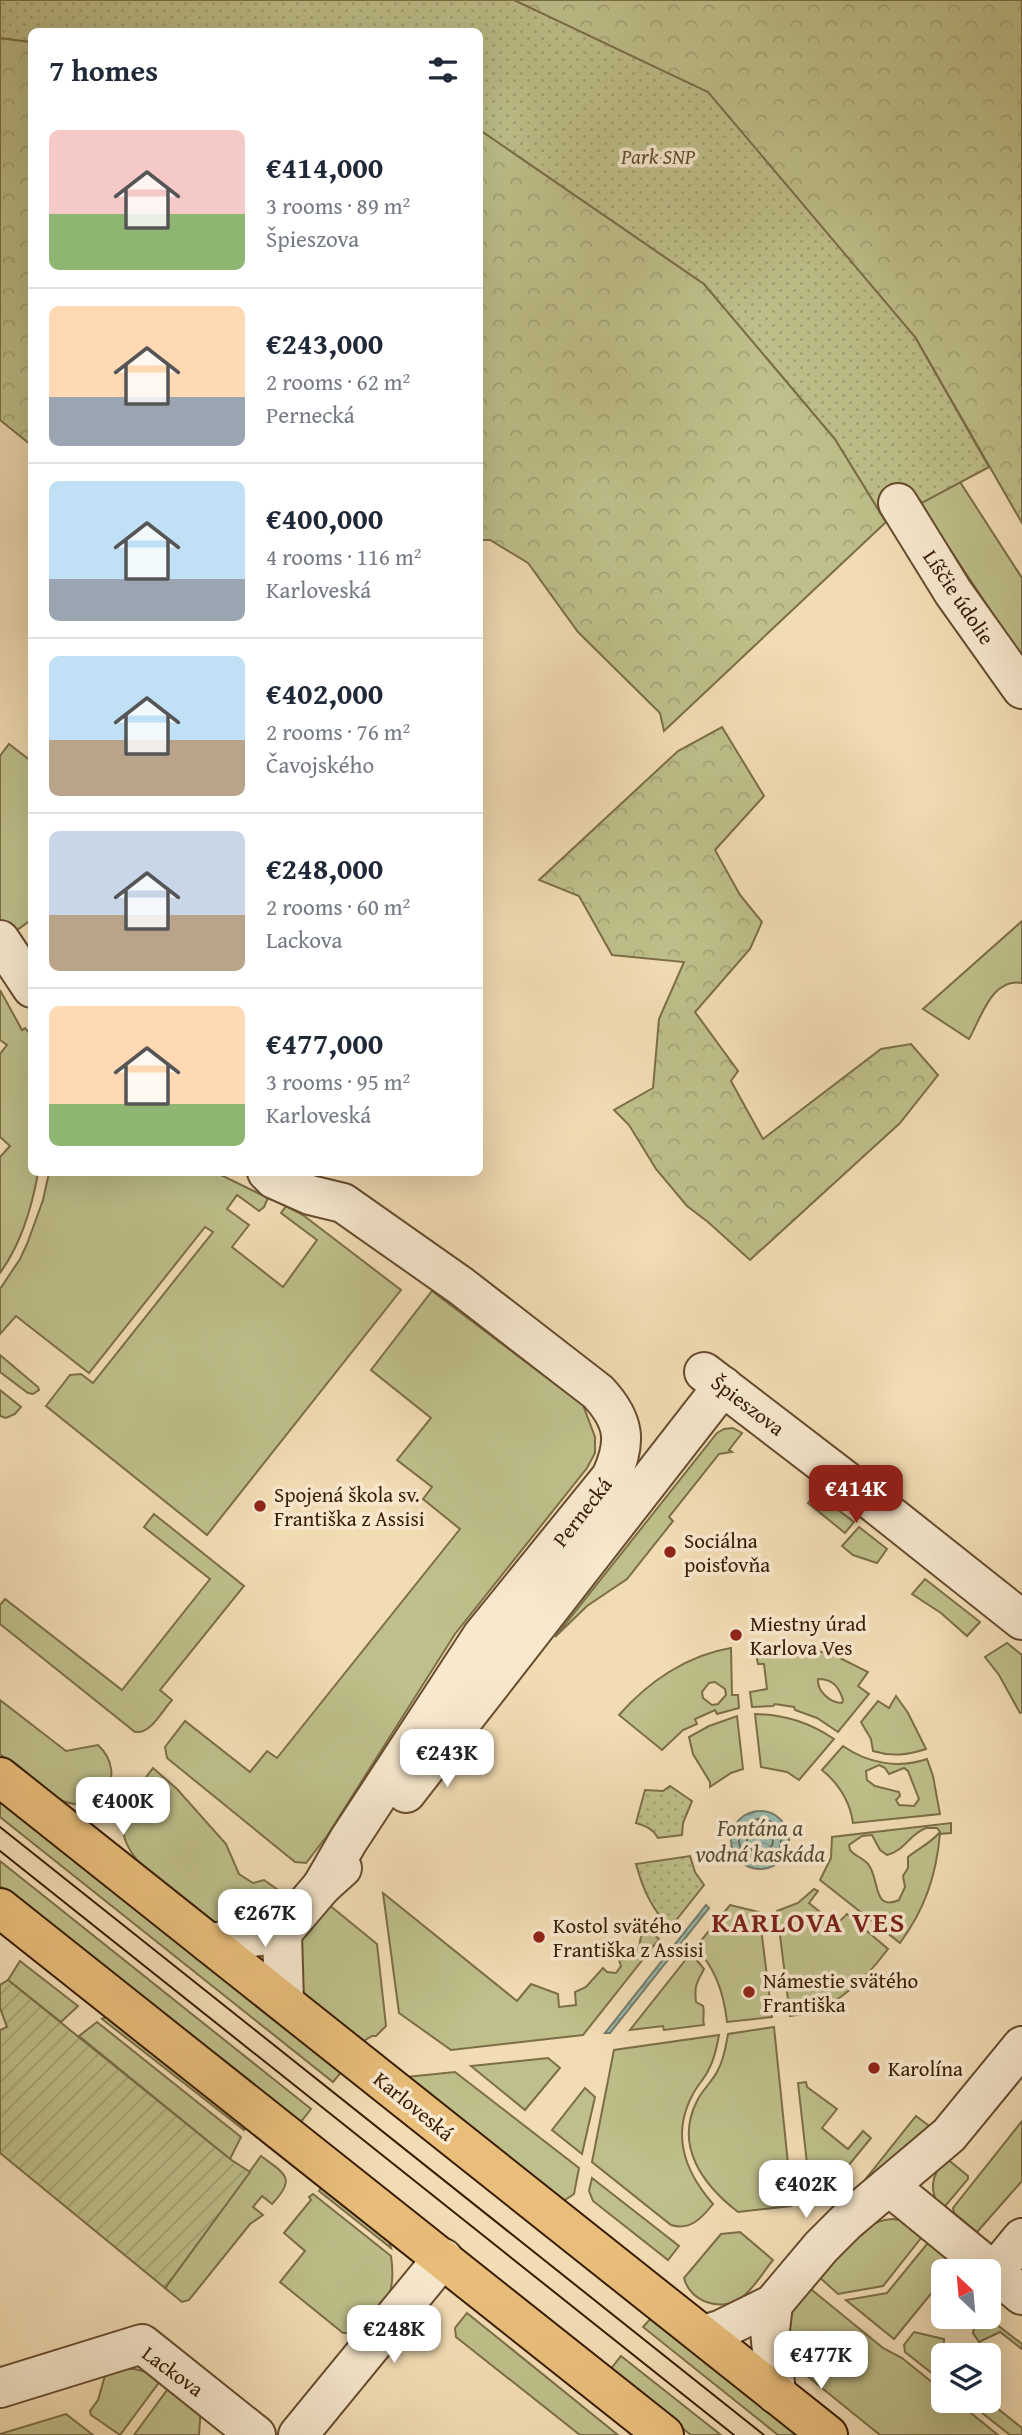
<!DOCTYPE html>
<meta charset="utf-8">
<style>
:root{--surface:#fff;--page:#f2f2f3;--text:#1f2937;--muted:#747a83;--line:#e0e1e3;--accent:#8f2418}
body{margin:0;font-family:"Gentium Book Plus",serif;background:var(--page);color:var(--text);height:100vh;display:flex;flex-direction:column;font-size:26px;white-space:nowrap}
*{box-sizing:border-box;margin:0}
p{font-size:23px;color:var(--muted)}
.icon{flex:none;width:38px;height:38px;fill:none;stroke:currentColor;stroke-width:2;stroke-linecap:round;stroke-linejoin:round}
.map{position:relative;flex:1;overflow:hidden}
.details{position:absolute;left:28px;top:28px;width:455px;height:1148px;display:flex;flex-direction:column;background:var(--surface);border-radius:10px;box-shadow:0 7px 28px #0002}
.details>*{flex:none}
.needle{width:46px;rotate:334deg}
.tools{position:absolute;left:931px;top:2259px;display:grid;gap:14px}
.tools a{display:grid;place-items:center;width:70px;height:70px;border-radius:10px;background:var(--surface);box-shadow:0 7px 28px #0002;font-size:35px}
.price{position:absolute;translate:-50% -60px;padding:0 16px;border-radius:14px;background:#fff;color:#222;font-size:23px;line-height:46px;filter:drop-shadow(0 2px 4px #0008)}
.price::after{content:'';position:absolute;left:50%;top:42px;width:21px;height:16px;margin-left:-10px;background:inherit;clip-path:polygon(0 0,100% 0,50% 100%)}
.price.on{background:var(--accent);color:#fff}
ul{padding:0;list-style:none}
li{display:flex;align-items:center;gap:21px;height:175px;padding:0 21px}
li+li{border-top:2px solid var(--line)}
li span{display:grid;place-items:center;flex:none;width:196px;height:140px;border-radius:10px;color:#555}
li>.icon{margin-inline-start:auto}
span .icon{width:84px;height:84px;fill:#fffc;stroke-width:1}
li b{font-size:30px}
h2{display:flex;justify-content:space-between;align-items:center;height:84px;padding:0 21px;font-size:30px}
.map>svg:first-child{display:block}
.grass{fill:#bebf8a;stroke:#7c6e46;stroke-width:2;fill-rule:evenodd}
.forest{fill:url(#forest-crowns);stroke:#7c6e46;stroke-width:2}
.park{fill:url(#park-dots);stroke:#7c6e46;stroke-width:2}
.garden{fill:url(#garden-furrows);stroke:#7c6e46;stroke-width:2}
.water{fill:url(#water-waves);stroke:#747b6a;stroke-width:2}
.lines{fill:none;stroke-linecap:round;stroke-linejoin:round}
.shore{stroke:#6a6c58;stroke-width:2}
.minor-casing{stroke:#674c2e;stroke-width:42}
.major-casing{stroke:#391c02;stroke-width:42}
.minor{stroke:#f7e8ce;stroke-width:38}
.major{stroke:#e9be7a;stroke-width:38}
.tram{stroke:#391c02;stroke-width:2}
.poi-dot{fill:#8f2418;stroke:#f7e8ce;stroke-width:2.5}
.labels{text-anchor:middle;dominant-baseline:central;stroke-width:7;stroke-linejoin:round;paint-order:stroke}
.park-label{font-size:21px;font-style:italic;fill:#614d2b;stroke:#f7e8ce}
.street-label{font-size:21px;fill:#391c02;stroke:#f7e8ce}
.poi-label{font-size:21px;fill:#391c02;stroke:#f7e8ce;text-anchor:start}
.water-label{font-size:23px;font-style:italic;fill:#564c36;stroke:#f7e8ce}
.district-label{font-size:28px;font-weight:bold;letter-spacing:2px;fill:#7a1f14;stroke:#f7e8ce}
</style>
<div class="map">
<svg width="1022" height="2435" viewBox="0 0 1022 2435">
<defs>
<pattern id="forest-crowns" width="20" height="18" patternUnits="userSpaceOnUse" patternTransform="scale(1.75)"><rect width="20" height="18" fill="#bebf8a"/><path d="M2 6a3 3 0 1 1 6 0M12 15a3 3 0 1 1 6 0" fill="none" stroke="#a4a475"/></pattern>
<pattern id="park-dots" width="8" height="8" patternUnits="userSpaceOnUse" patternTransform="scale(1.75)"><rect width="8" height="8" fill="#bebf8a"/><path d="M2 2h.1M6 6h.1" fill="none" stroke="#a4a475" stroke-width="1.8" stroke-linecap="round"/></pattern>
<pattern id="garden-furrows" width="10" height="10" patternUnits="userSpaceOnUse" patternTransform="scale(1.75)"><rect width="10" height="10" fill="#bebf8a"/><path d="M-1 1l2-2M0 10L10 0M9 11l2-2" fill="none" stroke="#a4a475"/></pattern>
<pattern id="water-waves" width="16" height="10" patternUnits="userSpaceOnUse" patternTransform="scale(1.75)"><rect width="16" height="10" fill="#9bbbaf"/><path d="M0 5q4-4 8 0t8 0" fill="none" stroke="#86a095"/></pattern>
</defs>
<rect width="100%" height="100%" fill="#f2dcb3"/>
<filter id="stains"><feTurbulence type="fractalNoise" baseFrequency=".00286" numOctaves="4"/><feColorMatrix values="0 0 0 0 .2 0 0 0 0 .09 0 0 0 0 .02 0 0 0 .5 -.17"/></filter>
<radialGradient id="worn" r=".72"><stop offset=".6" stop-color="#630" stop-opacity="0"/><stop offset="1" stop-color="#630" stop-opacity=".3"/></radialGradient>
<g class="grass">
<path d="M385,0l142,47 433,435 62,96v80l-102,-154 -440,-472z"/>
<path d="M9,744l22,17v159l-21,15 -10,-14v-165z"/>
<path d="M1022,921v62c-30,-6 -41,35 -53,56l-46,-30z"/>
<path d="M0,990l22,40 3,-2 6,7 1,137 6,1c-6,34 -17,71 -38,100v-116l10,-11 -10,-9v-83l7,-9 -7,-5z"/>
<path d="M49,1173h168l51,25 -4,9 -5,4 -22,-16 -10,14 22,16 -17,22 51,40 34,-47 -36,-27 5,-7 17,9 98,75 -194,245 -161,-129 24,-31 11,-1 12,9 120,-151 -8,-5 -116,146 -73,-57 -16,18v-45l20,-30 7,-15 16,-44z"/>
<path d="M432,1291l151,114 12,32v16l-8,15 -132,166 -128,202 -21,27 -11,-1 -128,-104 -2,-11 20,-26 65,51 17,-21 10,7 183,-229 -37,-30 9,-12 -35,-27 34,-42 -60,-48z"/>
<path d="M0,1355l38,32 1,3 -6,4 -5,-1 -28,-21z"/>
<path d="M0,1390l21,17 -6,7 -9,4 -6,-2z"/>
<path d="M733,1428l9,5 -13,17 3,2 -13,2 -50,63 4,4 -46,58 -40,27 -32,31 162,-204 7,-4z"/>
<path d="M816,1493l38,29 -9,11 -37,-30z"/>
<path d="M154,1514l90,72 -84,104 12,10c-10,11 -21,34 -37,32l-135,-108v-19l5,-6 117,91 88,-111 -66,-52z"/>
<path d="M859,1527l28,22 -10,14 -24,-8 -11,-9z"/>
<path d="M925,1579l55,43 -13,14 -26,-23 -29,-19z"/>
<path d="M1007,1643l15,12v57l-2,1 -21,-38 -14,-18z"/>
<path d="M754,1645h29l49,9 36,18 -10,14 11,8 -31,38 -21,-14 -22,-8 -1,-3 -19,-3 -2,2 -21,1 -2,-15 17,-3 -3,-25h-6zM818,1679c15,0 21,8 25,21l-1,3c-12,0 -25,-12 -24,-24z"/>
<path d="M731,1648l1,47h6l1,13 -22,6 -2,-4 -20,9 2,5 -14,6 -21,20 -43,-35c29,-33 68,-60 112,-67zM715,1682l10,7 1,6 -8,9 -6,1 -9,-7 -1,-6 7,-9z"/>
<path d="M896,1696l12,17 18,36c-18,6 -34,8 -53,2l-2,-12 -10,-17 17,-21 11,7z"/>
<path d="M0,1700l66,51 32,-6c32,30 2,76 -42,53l-56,-44z"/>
<path d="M755,1714c30,1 54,8 79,25l-35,41 -12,-8 -26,-5z"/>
<path d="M737,1716l6,53 -12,4 -21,14v-5l-17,-28 -4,-17 20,-11z"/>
<path d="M843,1746c24,17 55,23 84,13l6,17 7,38 -87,9c-3,-21 -14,-39 -31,-53zM879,1765l6,3 4,6 15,-6 4,3 11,28 -5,7 -15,-1 -3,-5 4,-4 -1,-4 -24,-6 -8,-6 -1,-9z"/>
<path d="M153,1768l24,21 49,55 13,30 14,9 11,-3 17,12 4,10 -18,20 -43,5 -13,-5c-26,-21 -85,-56 -88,-92 -1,-23 17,-45 30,-62z"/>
<path d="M0,1799l343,271 -10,12 -333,-265z"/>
<path d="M951,1823v10l-11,1c-4,42 -15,75 -40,109l-80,-63 11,-22 1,-21zM926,1828h11l3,4c-9,11 -21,16 -32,25v11l-5,8 2,11 -6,13c-27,12 -19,-22 -31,-36 -5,-6 -13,-8 -18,-14l-1,-5 13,-9 10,-1 8,15 7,5c19,-5 21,-20 39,-27z"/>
<path d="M0,1861l311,248 -11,14 -300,-237z"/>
<path d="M814,1889l4,2 -9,12 27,22 11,-11 41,35c-23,31 -57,64 -98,67l-13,-105 21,-8z"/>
<path d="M383,1893l134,108 14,-17 27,10 1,13 17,-2 -1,-13 11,-5 17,-19 4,4 9,1 5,-7 -2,-6c23,-3 21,-17 23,-35l17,14 -76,96 -132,15 -52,-37z"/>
<path d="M328,1904l49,40 9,82 -10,10h-4l-10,6 -62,-52 -6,-42z"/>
<path d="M730,1905l29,7 13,105 -45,5c-3,-27 -11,-55 -32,-74z"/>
<path d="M691,1953l13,16c-7,14 -10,16 -8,33l7,4c2,6 -1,12 1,19l-40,5 -1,-4 -33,4z"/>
<path d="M20,1961l58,45 -17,16 -53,-42z"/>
<path d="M109,2015l137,107 -2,8 -142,-111z"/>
<path d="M97,2022l144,115 -11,22 -151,-123z"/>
<path d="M774,2027l18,176 -1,3 -53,6c-35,-27 -64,-66 -41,-111 5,-11 16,-20 21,-31 6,-11 8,-24 10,-36z"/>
<path d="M719,2035c-2,12 -5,25 -11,36 -4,8 -11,15 -15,23 -22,40 -8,78 20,110 -11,14 -23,27 -42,21l-79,-63 22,-112z"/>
<path d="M548,2058l12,10 -35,42 -54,-44z"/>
<path d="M455,2072l124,96 -5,26 -12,8 -156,-125z"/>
<path d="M806,2082l1,5 30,22 -15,19 26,21 15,-18 8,7 -50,61 -7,3 -3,-3 -13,-116z"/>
<path d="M585,2088l10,9 -13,57 -30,-24z"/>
<path d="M916,2116l16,12 -76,63z"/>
<path d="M1022,2121v60l-45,51 -23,-19 -1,-5z"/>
<path d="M261,2156c24,18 36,22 11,48l-10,-8 -9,11 10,8 -13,9 -61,76 -7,2 -17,-14z"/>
<path d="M946,2158l22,18v3l-27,32c-12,-21 -11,-34 5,-53z"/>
<path d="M592,2178l87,68 -11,14 -75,-59 -4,-10z"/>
<path d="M322,2186l66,51 3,11 -72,-57z"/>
<path d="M313,2194l78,62c6,41 -6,50 -33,77h-15l-63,-51 25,-31 -21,-18 27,-33 -2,-3z"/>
<path d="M893,2219l14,2 18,12 -42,53 -45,8 -21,-19c21,-21 44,-55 76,-56z"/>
<path d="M740,2232l33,28c-10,12 -20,30 -32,38 -20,14 -51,4 -57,-20l37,-44z"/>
<path d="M932,2238l27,22 -10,11 -6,1v7l-49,60 -48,-39 41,-7z"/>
<path d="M807,2286l76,62 19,10 41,33v10h13l42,34h-118l-89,-72 -3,-53z"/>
<path d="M467,2313l151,122h-38l-124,-98 -1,-9z"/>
<path d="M652,2317l149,118h-23l-135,-108z"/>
<path d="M976,2317h11l35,27v5l-22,-17 -21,10 -6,-9z"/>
<path d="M914,2332l30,7 -1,43 -38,-30 -1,-7z"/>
<path d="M621,2356l100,79h-30l-81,-65z"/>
<path d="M113,2369h22l28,8 -43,58 -29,-20 -1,-4 8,-11 8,-28z"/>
<path d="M173,2382l28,25 -2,28h-65z"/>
<path d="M967,2401h21l34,27v7h-12z"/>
<path d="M66,2414l27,21h-93v-1z"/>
</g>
<g class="forest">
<path d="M514,0h508v523l-107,-186z"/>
<path d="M0,38l31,4v403l-31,-25z"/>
<path d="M480,130l224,154 131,155 51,83 -222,209 -4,-18 -82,-81 -50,-69 -38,-23h-10z"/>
<path d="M722,727l42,69 -49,54 25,45 22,27 -12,27 -55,63 43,59 -7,10 32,58 118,-90 30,-5 27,31 -38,48 -150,137 -42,-38 -21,-16 -31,-37 -27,-44 -15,-15 39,-22 6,-69 25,-57 -72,-7 -33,-59 -40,-16 139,-129z"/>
</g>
<g class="park">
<path d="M0,0h514l194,92 207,245 74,130 -103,55 -51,-83 -131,-155 -224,-154v-98h-448l-1,10 -31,-4z"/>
<path d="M670,1786l22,15 -9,22 -1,12 -24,3c-5,-9 -12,-12 -22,-15l9,-33 18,1z"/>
<path d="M690,1856l5,16 9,13 -34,43c-18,-19 -27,-38 -34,-64z"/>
</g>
<path class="garden" d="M8,1980l222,179 20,13 -85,116 -165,-135v-123l7,-3 -7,-19v-23z"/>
<g class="water">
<circle cx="760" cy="1840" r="29"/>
<path d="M706,1905l3,3 -99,125h-5z"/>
</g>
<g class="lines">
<g class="shore">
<circle cx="760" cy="1840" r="21"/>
<circle cx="760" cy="1840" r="13"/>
</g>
<g class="minor-casing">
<g id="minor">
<path d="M898,503l55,89 69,97"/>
<path d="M0,940l32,48"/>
<path d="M267,1172l7,7 36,16 33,8 118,83 137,106c27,29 29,50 13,85l-129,159 -134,205 -26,45"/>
<path d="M704,1372l163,125 155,123"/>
<path d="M406,1793l317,-407"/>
<path d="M282,1933l2,69"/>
<path d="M209,1943l73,-10 40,-47 20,-18"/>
<path d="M889,2186l133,109"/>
<path d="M994,2272l28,-34"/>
<path d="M773,2304l-3,26 6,64"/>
<path d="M703,2335l17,-5 53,-26 48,-57 25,-25 103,-87 73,-89"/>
<path d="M0,2388l142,-44 114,91"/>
<path d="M298,2435l145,-177"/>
</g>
</g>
<g class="major-casing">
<g id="major">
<path d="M0,1777l828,658"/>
<path d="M0,1908l664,527"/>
</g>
</g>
<use href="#minor" class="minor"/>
<use href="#major" class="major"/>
<g class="tram">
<path d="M0,1827l764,608"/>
<path d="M0,1851l734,584"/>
</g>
</g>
<g class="poi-dot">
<circle cx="260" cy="1506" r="7"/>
<circle cx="670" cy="1552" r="7"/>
<circle cx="736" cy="1635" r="7"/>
<circle cx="539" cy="1937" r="7"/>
<circle cx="749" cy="1992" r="7"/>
<circle cx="874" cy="2068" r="7"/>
</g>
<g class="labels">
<g class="park-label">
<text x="658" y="156">Park SNP</text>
</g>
<g class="street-label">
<text transform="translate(959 597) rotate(56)">Líščie údolie</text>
<text transform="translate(748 1405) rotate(37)">Špieszova</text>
<text transform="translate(582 1512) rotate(-52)">Pernecká</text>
<text transform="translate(414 2106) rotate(39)">Karloveská</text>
<text transform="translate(173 2371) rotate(36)">Lackova</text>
</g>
<g class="poi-label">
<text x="274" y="1494">Spojená škola sv.<tspan x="274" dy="24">Františka z Assisi</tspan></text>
<text x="684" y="1540">Sociálna<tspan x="684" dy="24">poisťovňa</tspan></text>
<text x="750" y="1623">Miestny úrad<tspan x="750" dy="24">Karlova Ves</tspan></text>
<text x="553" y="1925">Kostol svätého<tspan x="553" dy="24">Františka z Assisi</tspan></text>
<text x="763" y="1980">Námestie svätého<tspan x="763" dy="24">Františka</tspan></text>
<text x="888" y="2068">Karolína</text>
</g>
<g class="water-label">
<text x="760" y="1827">Fontána a<tspan x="760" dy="26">vodná kaskáda</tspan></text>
</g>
<g class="district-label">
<text x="809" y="1921">KARLOVA VES</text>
</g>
</g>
<rect width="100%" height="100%" filter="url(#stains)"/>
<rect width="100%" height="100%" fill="url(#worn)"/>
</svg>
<div class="tools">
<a><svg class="needle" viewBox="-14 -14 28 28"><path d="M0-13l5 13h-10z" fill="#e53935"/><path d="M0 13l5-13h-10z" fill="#747a83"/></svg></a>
<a><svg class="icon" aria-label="layers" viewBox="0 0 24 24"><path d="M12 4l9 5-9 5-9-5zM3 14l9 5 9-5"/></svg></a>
</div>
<b class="price on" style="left:856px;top:1525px">€414K</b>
<b class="price" style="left:447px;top:1789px">€243K</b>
<b class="price" style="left:123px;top:1837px">€400K</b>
<b class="price" style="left:265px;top:1949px">€267K</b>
<b class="price" style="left:806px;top:2220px">€402K</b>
<b class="price" style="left:394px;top:2365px">€248K</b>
<b class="price" style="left:821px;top:2391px">€477K</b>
<section class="details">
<h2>7 homes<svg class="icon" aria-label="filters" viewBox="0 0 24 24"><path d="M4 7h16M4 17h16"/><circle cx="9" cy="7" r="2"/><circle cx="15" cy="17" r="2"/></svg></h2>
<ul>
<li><span style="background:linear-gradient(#f6c9c9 60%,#8fb573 0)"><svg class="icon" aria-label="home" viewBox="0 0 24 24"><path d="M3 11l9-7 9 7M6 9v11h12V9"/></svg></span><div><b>€414,000</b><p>3 rooms · 89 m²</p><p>Špieszova</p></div></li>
<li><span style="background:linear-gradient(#ffd9b3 65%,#9aa5b1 0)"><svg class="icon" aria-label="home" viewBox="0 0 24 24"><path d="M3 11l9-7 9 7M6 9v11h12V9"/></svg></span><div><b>€243,000</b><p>2 rooms · 62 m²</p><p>Pernecká</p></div></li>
<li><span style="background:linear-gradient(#bfe0f5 70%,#9aa5b1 0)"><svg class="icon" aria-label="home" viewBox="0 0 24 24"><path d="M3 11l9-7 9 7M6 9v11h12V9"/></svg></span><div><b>€400,000</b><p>4 rooms · 116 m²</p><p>Karloveská</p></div></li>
<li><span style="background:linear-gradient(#bfe0f5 60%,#b9a48a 0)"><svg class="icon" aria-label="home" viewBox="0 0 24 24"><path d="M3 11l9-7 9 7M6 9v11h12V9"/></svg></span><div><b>€402,000</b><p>2 rooms · 76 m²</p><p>Čavojského</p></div></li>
<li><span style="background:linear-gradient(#c9d6e8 60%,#b9a48a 0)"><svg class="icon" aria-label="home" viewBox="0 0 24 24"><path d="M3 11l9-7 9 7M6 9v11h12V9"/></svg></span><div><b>€248,000</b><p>2 rooms · 60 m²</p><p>Lackova</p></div></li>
<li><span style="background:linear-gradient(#ffd9b3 70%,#8fb573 0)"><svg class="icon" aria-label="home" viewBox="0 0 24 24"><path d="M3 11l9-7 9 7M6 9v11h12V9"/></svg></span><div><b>€477,000</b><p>3 rooms · 95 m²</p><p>Karloveská</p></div></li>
</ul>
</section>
</div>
